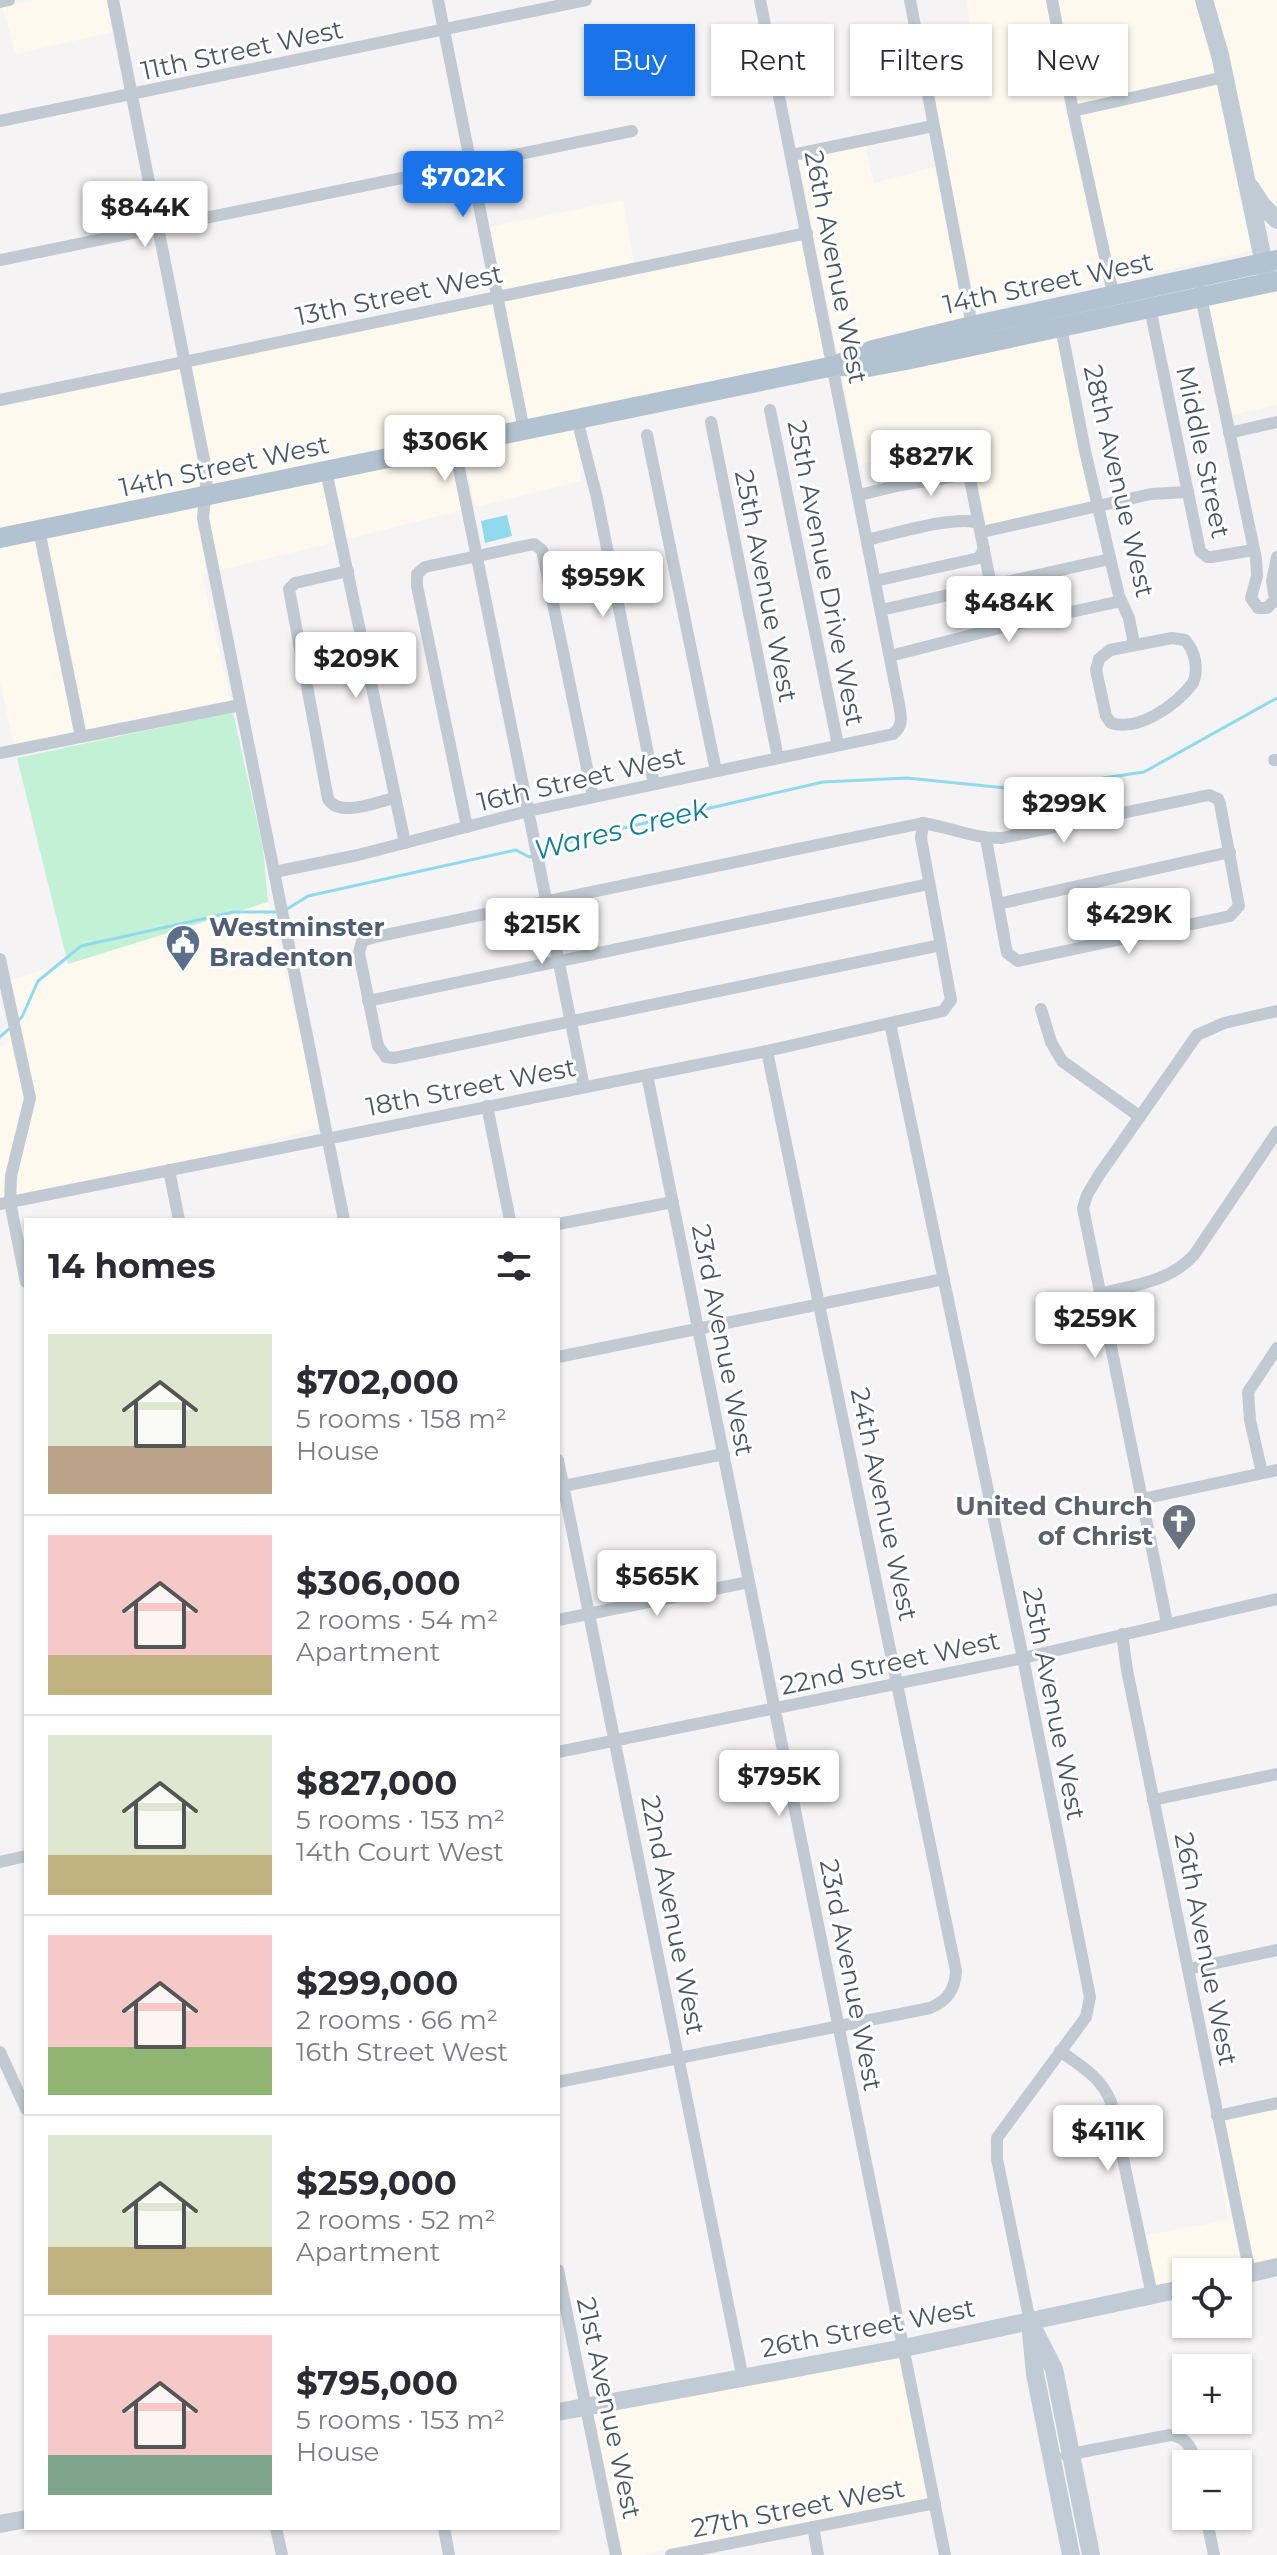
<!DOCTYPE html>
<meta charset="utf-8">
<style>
:root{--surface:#fff;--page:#f7f7f7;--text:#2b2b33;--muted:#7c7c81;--line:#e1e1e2;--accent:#1a73e8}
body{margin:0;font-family:Montserrat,sans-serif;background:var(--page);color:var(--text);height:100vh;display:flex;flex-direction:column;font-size:30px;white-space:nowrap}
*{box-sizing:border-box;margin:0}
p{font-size:26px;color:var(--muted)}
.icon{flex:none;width:44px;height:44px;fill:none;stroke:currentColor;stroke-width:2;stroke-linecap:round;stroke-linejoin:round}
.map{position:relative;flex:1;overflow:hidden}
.panel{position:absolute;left:24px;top:1218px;width:536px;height:1312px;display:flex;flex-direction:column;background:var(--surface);border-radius:0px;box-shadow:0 2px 6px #0004}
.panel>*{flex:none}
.top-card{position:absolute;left:584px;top:24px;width:572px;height:72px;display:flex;gap:16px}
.controls{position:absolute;left:1172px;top:2258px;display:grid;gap:16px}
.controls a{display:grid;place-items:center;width:80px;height:80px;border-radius:0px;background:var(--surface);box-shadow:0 2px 6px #0004;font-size:40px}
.price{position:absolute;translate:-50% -68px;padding:0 18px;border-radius:8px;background:#fff;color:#222;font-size:26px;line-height:52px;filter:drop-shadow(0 2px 4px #0008)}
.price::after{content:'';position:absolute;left:50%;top:48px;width:24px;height:18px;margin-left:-12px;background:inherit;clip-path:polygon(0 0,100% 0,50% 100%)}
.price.current{background:var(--accent);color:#fff}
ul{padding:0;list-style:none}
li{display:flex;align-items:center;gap:24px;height:200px;padding:0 24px}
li+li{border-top:2px solid var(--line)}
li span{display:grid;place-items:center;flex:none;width:224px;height:160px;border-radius:0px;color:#555}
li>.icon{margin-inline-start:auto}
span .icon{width:96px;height:96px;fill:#fffc;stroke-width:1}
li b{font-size:34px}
h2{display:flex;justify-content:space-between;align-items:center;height:96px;padding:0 24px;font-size:34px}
.pill{padding:0 28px;border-radius:0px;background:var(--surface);box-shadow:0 2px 6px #0004;font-size:28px;line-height:72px}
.pill.current{background:var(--accent);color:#fff}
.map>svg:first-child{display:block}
.commercial{fill:#fdf9ef}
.green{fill:#c3f1d5}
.water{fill:#90daee}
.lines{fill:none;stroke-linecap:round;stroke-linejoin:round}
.stream{stroke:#90daee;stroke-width:3}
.street{stroke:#c1cad2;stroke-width:12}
.secondary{stroke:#c1cbd6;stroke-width:18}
.primary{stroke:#b3c2d1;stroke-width:20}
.labels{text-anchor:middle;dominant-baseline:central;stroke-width:6;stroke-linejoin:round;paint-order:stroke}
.street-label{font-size:26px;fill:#4a5661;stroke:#fff}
.service-label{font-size:26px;font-weight:bold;fill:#4e5e75;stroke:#fff;text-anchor:start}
.worship-label{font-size:26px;font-weight:bold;fill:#5b616d;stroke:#fff;text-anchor:end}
.water-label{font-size:28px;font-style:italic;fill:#0c7c9b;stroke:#fff}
</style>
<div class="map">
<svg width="1277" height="2555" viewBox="0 0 1277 2555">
<rect width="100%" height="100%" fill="#f5f3f3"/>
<g class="commercial">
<path d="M36,0h71l6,32 -97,22 -14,-47z"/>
<path d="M966,0h80l19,107 39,176 -126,29v7l-46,-230 49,-7z"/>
<path d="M1058,0h140l19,73 -139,31z"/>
<path d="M1211,0h66v212l-25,-33z"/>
<path d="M1220,84l34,166 -138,31 -36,-166z"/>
<path d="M865,146l9,37 61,-16 30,155 -127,36 -39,-199z"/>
<path d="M623,200l11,63 -132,28 -13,-64z"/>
<path d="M802,240l25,122 -298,61 -25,-122z"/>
<path d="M1277,286v119l-45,10 -24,-114z"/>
<path d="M492,304l25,122 -305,63 1,-15 -21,-108z"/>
<path d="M1056,334l35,167 -105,24 -11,-52 -9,-4 -6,-28 -101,24 -18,-93z"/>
<path d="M179,368l21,108v16l-200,41v-127z"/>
<path d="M572,426l7,24 2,31 -106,26 -13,-58z"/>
<path d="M449,451l13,59 -114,29 -14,-64z"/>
<path d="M322,478l13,64 -115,28 -11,-52 2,-18z"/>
<path d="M199,503l-2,16 10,54 -5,2 29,126 -145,29 -40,-196z"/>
<path d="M34,537l40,196 -60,12 -14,-62v-139z"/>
<path d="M268,902l35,143 16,83 -108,28 -194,39v-19l19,-79 -25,-117z"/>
<path d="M6,1020l18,79 -19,76 -1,22 -4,1v-152l9,-3z"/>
<path d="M1277,2108v153l-22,5 -31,-146z"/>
<path d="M1209,2112l34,157 -14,3h-43v10l-29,6 -11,-53 83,-15z"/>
<path d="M899,2355l29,144 -286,56h-19l-30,-144z"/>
</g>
<path class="green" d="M233,712l30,136 5,54 -200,62 -51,-206z"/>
<path class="water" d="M507,515l5,21 -27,7 -4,-22z"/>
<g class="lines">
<g class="stream">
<path d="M539,853l41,-15 243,-56 84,-4 99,10 56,-4 82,-12 133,-74"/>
<path d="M287,909l21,-13 208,-46 13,7 3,-1"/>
<path d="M17,1022l5,-5 16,-36 43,-35 153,-34h45"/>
<path d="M0,1037l11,-10"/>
</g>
<g class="street">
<path d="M113,0l94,475 -4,43 141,702"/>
<path d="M438,0l86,430"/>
<path d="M910,0l63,331"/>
<path d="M1052,0l21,111 41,187"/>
<path d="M0,2l9,-2"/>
<path d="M1073,111l151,-34"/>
<path d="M0,121l586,-121"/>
<path d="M792,155l141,-29"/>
<path d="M0,260l632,-129"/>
<path d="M1200,292l56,267 1,17 -6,22 7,10h9l8,-8 -3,-19 5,-24"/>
<path d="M1150,308l50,243 7,6h5l41,-7"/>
<path d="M1061,327l24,124 34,145 10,22 5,26"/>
<path d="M0,400l807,-167"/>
<path d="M770,410l68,335"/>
<path d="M577,419l20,79 57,286"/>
<path d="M711,422l67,336"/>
<path d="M1229,433l48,-11"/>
<path d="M647,435l69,336"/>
<path d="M454,444l130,643"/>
<path d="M326,471l79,372"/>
<path d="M859,495l42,-10 68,-11 22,112"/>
<path d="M39,530l42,207"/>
<path d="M982,532l169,-38 37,-2"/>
<path d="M867,540c23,-5 94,-27 112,-16"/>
<path d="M348,571l-53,12 -6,6 39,210c12,19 48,3 67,-1"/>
<path d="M875,581l104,-23 5,-9"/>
<path d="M881,610l229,-51"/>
<path d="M1172,638l13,2c10,11 14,29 8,43 -17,22 -54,49 -82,40l-5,-7 -10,-46 3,-11 11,-9z"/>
<path d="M890,656l117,-30 114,-25"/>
<path d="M0,753l240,-48"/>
<path d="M1274,760h3"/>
<path d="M467,827l-50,-241v-12l8,-7 109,-23 8,6 51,247"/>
<path d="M274,872l84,-17 170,-44 365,-77c11,-9 8,-18 6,-30l-139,-704"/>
<path d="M998,904l232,-52"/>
<path d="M941,945l-547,113 -8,-1 -8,-11 -19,-93 3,-12 13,-4 548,-114c26,4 52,16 79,15l207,-43 9,4 2,5 19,102 -9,10 -212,45 -11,-8 -21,-114"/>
<path d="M0,959l30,139 -19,78 -1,26 16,80"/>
<path d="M368,1001l561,-117"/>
<path d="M1041,1009l10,33 11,19 77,55"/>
<path d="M890,1023l133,635 67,339 -4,20 -89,121v21l33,163"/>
<path d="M647,1075l298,1480"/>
<path d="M487,1106l23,114"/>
<path d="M169,1170l10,50"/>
<path d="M0,1204l767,-153 176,-40 8,-11 -30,-162 2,-15"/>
<path d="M558,1224l115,-22"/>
<path d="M1099,1294c35,-9 70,-12 95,-39l83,-123"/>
<path d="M558,1357l386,-78"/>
<path d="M558,1460l185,919"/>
<path d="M1262,1473l-12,-53 -2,-28 29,-44"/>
<path d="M558,1487l166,-33"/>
<path d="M1142,1499l135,-29"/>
<path d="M558,1620l191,-38"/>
<path d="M1167,1623l-84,-415 4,-13 12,-20 98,-140 27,-12 53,-12"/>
<path d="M1122,1634l5,36 123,603"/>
<path d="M558,1752l465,-94 254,-59"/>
<path d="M1153,1800l124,-26"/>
<path d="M0,1862l26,-6"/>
<path d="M1188,1969l89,-19"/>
<path d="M1060,2051c21,15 41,26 51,51l41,193"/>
<path d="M0,2052l26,57"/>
<path d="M558,2082l372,-74c17,-7 25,-18 26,-37l-189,-920"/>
<path d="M1217,2116l60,-13"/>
<path d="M558,2270l58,285"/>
<path d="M1066,2455l104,-20c17,2 22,13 26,29"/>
<path d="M1206,2516l8,39"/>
<path d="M813,2527l5,28"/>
<path d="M276,2528l6,27"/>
<path d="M444,2528l5,27"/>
<path d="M671,2555l264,-52"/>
</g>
<g class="secondary">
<path d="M1204,0l16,55 48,228"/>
<path d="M1251,188l11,17 15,15"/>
<path d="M1238,2276l39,-9"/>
<path d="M1030,2322l24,47 37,186"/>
<path d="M1031,2332l4,42 36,181"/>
<path d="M558,2412l346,-64 282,-60"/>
<path d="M0,2524l26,-5"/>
</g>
<g class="primary">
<path d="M842,366l26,1 38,-7 371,-79"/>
<path d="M0,538l834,-172 39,-16 99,-24 305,-66"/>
</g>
</g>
<defs>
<g id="civic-pin" transform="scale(1.8)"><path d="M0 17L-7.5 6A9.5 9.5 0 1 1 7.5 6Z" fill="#5c6f8a" stroke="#fff"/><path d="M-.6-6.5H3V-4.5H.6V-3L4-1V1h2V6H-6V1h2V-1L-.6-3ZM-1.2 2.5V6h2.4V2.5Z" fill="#fff"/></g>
<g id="church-pin" transform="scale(1.8)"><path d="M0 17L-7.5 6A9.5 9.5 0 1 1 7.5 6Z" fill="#6b7280" stroke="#fff"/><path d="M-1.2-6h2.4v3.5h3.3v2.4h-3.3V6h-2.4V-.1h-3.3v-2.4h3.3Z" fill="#fff"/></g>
</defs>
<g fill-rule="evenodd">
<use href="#civic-pin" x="183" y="942"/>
<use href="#church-pin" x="1179" y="1521"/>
</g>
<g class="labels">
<g class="street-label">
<text transform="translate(242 50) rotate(-12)">11th Street West</text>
<text transform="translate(836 267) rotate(79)">26th Avenue West</text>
<text transform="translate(1048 283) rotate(-12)">14th Street West</text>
<text transform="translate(399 295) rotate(-12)">13th Street West</text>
<text transform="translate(1203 452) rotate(78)">Middle Street</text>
<text transform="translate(224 466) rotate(-12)">14th Street West</text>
<text transform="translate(1119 481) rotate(77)">28th Avenue West</text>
<text transform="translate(826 573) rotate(79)">25th Avenue Drive West</text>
<text transform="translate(766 586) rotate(79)">25th Avenue West</text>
<text transform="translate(581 779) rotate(-13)">16th Street West</text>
<text transform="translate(471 1087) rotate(-11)">18th Street West</text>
<text transform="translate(723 1340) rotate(79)">23rd Avenue West</text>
<text transform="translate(884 1504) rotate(78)">24th Avenue West</text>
<text transform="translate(890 1663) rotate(-12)">22nd Street West</text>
<text transform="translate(1054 1704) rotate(79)">25th Avenue West</text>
<text transform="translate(673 1915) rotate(79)">22nd Avenue West</text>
<text transform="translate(1206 1949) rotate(79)">26th Avenue West</text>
<text transform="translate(851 1975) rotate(79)">23rd Avenue West</text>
<text transform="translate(868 2328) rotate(-11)">26th Street West</text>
<text transform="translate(609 2408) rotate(78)">21st Avenue West</text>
<text transform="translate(798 2508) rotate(-11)">27th Street West</text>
</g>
<g class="service-label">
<text x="209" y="927">Westminster<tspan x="209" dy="30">Bradenton</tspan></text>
</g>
<g class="worship-label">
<text x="1153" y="1506">United Church<tspan x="1153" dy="30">of Christ</tspan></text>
</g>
<g class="water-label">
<text transform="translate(621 829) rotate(-14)">Wares Creek</text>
</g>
</g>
</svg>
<div class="controls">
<a><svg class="icon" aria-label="locate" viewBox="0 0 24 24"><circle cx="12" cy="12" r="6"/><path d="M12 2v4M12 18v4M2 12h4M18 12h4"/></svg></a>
<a>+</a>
<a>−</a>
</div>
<b class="price current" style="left:463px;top:219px">$702K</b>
<b class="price" style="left:145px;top:249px">$844K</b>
<b class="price" style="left:445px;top:483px">$306K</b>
<b class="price" style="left:931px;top:498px">$827K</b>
<b class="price" style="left:603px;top:619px">$959K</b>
<b class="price" style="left:1009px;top:644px">$484K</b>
<b class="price" style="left:356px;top:700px">$209K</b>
<b class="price" style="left:1064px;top:845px">$299K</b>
<b class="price" style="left:1129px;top:956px">$429K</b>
<b class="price" style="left:542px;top:966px">$215K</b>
<b class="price" style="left:1095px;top:1360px">$259K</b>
<b class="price" style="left:657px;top:1618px">$565K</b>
<b class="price" style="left:779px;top:1818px">$795K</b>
<b class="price" style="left:1108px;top:2173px">$411K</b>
<div class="top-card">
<a class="pill current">Buy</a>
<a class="pill">Rent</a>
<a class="pill">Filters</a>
<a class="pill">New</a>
</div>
<section class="panel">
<h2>14 homes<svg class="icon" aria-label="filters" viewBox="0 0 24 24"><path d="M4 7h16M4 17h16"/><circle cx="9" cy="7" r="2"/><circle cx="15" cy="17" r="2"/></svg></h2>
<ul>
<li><span style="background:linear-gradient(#dfe7d0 70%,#b9a48a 0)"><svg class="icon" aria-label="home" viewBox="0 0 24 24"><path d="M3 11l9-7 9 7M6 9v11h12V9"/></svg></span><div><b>$702,000</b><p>5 rooms · 158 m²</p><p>House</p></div></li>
<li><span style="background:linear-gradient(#f6c9c9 75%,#c2b280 0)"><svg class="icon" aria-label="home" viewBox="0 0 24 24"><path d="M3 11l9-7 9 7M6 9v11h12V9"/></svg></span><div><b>$306,000</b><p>2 rooms · 54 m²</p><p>Apartment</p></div></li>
<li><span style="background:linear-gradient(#dfe7d0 75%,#c2b280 0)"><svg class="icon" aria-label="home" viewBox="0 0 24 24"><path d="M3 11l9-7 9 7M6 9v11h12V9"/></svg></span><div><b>$827,000</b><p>5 rooms · 153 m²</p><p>14th Court West</p></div></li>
<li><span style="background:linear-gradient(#f6c9c9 70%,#8fb573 0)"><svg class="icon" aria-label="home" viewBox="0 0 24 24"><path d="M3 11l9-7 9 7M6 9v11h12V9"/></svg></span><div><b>$299,000</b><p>2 rooms · 66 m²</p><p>16th Street West</p></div></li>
<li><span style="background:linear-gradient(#dfe7d0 70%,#c2b280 0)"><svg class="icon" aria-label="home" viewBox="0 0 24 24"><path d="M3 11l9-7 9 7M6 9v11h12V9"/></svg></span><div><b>$259,000</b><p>2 rooms · 52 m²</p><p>Apartment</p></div></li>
<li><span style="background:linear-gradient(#f6c9c9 75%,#7fa58c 0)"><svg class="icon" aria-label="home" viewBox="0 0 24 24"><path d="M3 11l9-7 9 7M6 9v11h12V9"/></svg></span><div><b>$795,000</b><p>5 rooms · 153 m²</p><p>House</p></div></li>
</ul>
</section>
</div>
